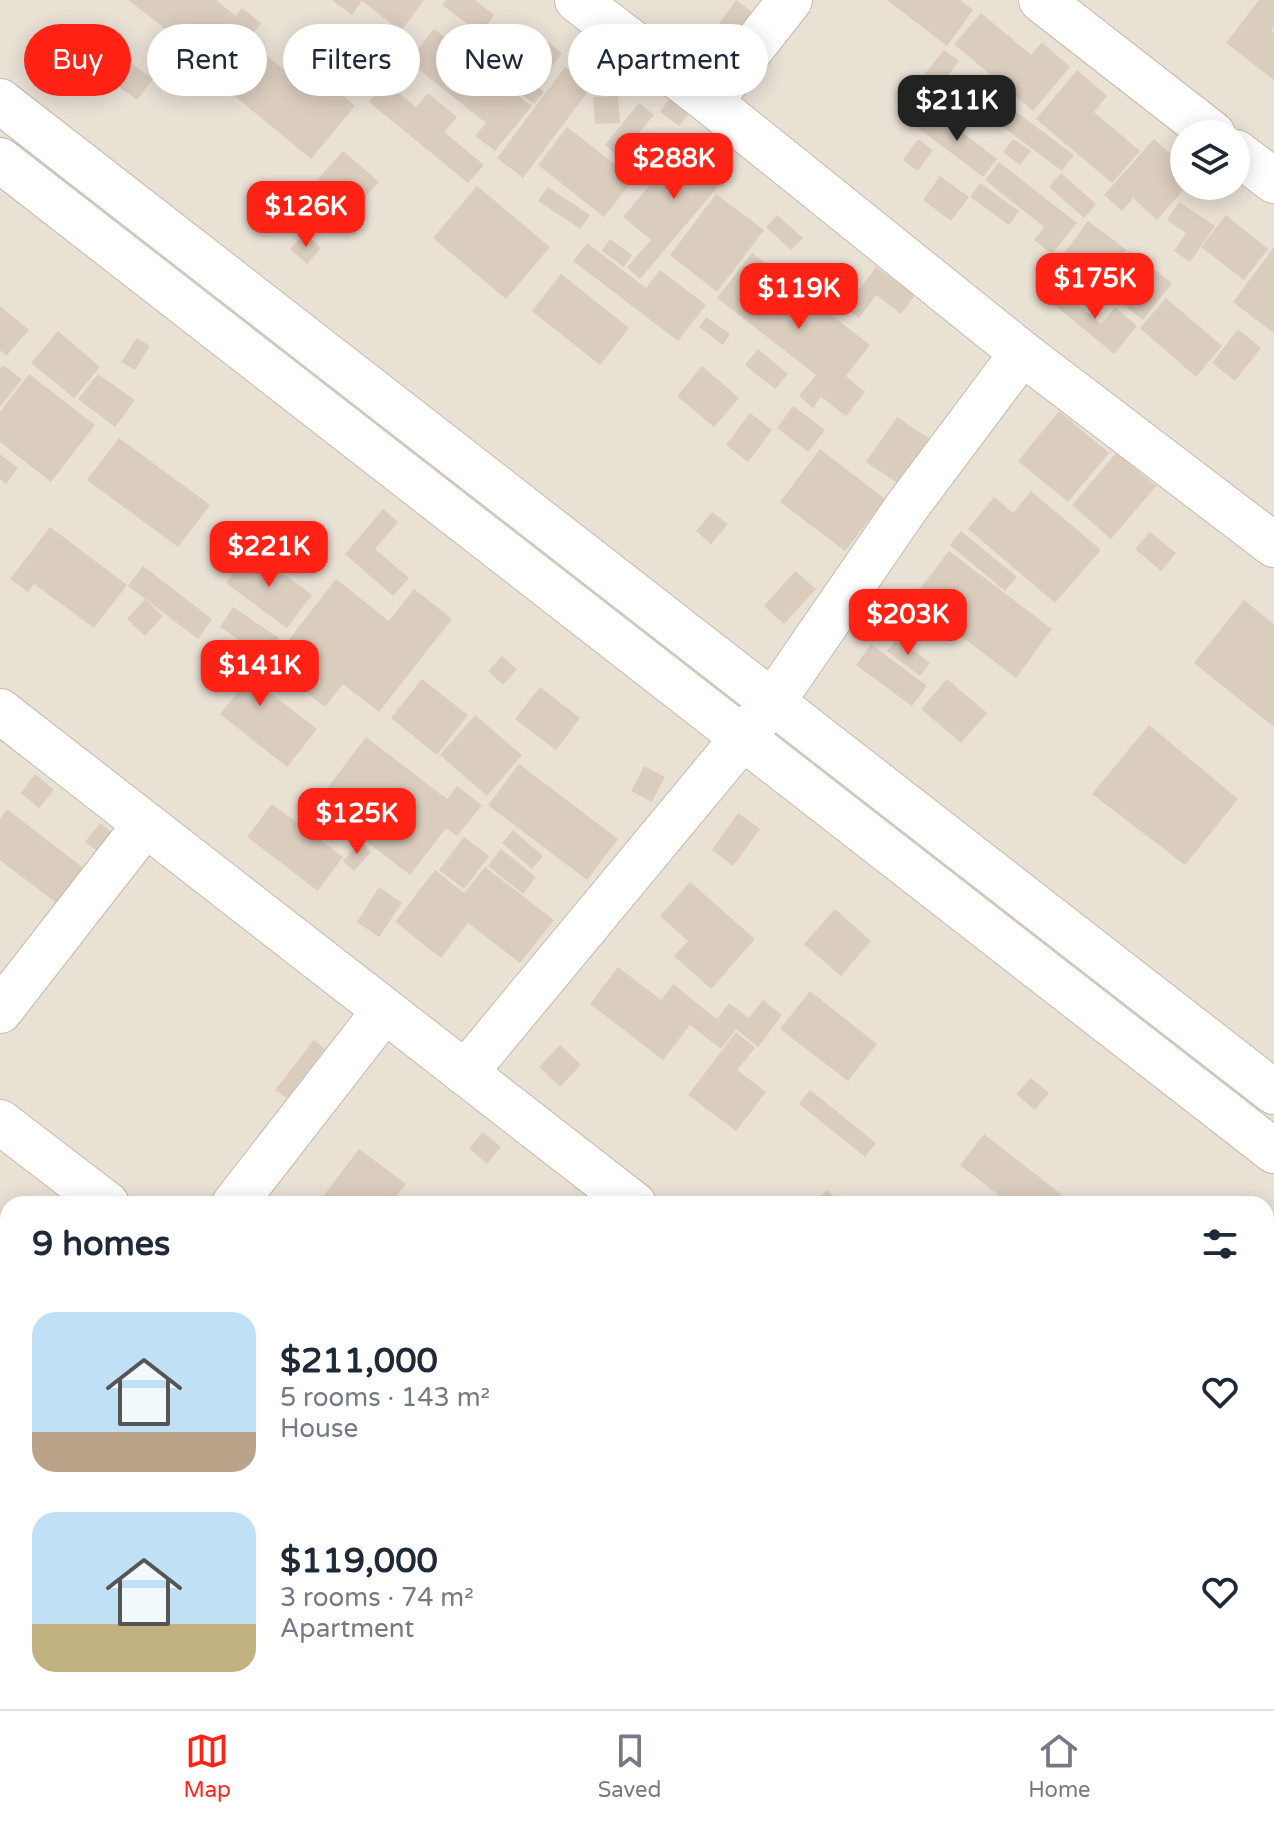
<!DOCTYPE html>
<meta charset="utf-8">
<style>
:root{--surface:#fff;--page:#f2f2f3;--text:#1f2937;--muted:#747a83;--line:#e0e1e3;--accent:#ff2215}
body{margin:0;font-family:"Varela Round",sans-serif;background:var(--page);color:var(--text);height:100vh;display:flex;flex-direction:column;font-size:30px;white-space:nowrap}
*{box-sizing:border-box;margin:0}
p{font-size:26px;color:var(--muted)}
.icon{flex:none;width:44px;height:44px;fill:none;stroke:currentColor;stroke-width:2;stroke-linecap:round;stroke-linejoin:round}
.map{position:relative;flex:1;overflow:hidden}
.drawer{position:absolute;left:0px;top:1196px;width:1274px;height:514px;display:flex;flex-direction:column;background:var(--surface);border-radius:24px 24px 0 0;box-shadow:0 4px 20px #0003}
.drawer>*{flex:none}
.top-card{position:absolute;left:24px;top:24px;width:800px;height:72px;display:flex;gap:16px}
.fabs{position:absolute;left:1170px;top:120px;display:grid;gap:16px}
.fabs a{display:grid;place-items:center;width:80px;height:80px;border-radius:50%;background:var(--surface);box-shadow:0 4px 20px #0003;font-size:40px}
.price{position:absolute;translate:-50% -68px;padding:0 18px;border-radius:16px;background:var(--accent);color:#fff;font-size:26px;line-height:52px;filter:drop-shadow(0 2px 4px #0008)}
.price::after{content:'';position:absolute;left:50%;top:48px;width:24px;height:18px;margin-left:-12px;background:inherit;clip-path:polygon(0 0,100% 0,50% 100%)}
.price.active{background:#222;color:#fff}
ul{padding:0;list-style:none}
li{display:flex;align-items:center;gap:24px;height:200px;padding:0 32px}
li span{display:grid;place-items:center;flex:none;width:224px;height:160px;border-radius:24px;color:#555}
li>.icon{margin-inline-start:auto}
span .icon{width:96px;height:96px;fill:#fffc;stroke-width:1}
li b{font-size:34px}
h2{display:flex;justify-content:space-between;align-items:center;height:96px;padding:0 32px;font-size:34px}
.tag{padding:0 28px;border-radius:36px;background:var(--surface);box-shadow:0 4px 20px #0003;font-size:28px;line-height:72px}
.tag.active{background:var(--accent);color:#fff}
.dock{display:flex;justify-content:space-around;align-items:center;height:112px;border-top:2px solid var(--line);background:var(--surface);font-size:22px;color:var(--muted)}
.dock a{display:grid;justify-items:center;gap:4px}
.dock .active{color:var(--accent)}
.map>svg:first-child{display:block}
.residential{fill:#eae1d5;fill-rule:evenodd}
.building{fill:#dbcdbe}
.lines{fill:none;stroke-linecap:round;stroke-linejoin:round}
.minor-casing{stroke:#c5baab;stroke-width:46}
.path{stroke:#c6b198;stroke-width:5;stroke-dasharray:4 4;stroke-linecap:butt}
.minor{stroke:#fff;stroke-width:44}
</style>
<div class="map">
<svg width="1274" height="1709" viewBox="0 0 1274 1709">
<rect width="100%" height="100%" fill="#f5f0e7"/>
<path class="residential" d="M0,0h1274v1709h-1274zM1184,134h52v52h-52zM8,1204h1258v498h-1258z"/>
<g class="building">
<path d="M128,0h88l20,16 6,-8 19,15 -38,50z"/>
<path d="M332,0h92l-23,31 -39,-30 -10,14z"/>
<path d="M446,0h29l19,15 -13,19 -39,-29z"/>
<path d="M736,0l24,18 -22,29 -23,-17z"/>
<path d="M887,0h73l13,10 -26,36z"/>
<path d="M1259,0h15v26l-3,5 3,2v47l-48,-37z"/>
<path d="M981,13l50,42 11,-13 28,25 -37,44 -79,-67z"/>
<path d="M434,29l98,77 -37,45 -20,-15 11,-13 -78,-62z"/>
<path d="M94,30l27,21 -19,23 -26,-20z"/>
<path d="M534,31l28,22 -25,33 7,6 -10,12 -35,-26z"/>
<path d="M944,50l15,11 -25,32 -15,-12z"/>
<path d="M264,53l26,22 12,-14 53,45 -44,53 -80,-66z"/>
<path d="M121,56l32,23 -16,21 -32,-23z"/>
<path d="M591,59l13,11 -81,108 -26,-20 68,-91 13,10z"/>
<path d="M1077,70l30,26 -13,16 46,39 -28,32 -76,-64z"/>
<path d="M385,82l31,25 12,-14 29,24 -13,15 40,33 -16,18 -99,-81z"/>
<path d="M982,86l92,69 -12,16 -93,-69z"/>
<path d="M672,95l20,14 -13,17 -19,-14z"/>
<path d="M618,96l2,27 -25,1 -2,-27z"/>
<path d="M639,103l15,12 -35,42 -14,-12z"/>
<path d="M930,108l67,51 -14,18 -66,-50z"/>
<path d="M567,127l67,52 -30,38 -66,-52z"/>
<path d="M691,137l40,34 -91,108 -13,-12 24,-27 -28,-23z"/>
<path d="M918,139l15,11 -15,21 -15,-11z"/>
<path d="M1013,139l18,12 -11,14 -17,-13z"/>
<path d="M1154,139l30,27v20h3l-30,34 -24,-22 -11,13 -18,-16z"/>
<path d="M343,151l36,31 -25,28 -36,-31z"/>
<path d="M999,162l78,61 -25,31 -18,-14 10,-13 -59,-47z"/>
<path d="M1061,173l35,31 -12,14 -35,-31z"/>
<path d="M940,176l29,21 -18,24 -28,-21z"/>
<path d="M980,183l39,28 -10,14 -39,-28z"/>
<path d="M477,186l73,61 -44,52 -73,-61z"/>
<path d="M548,187l42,28 -10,14 -42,-28z"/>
<path d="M716,194l48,36 -47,62 -47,-37z"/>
<path d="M1179,202l36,24 -25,36 -16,-11 12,-18 -19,-13z"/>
<path d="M777,215l26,23 -12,12 -25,-23z"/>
<path d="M1226,215l42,34 -24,31 -43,-33z"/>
<path d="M1088,221l39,29 -26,35 -39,-29z"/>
<path d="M305,233l16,15 -14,16 -17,-15z"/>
<path d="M610,239l22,16 -8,12 -22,-16z"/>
<path d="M587,243l59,45 14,-18 46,35 -28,36 -105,-80z"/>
<path d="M1274,247v83l-2,2 -39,-30z"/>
<path d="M1130,251l42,32 -29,37 -41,-31z"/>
<path d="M752,253l118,92 -24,31 19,16 -19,24 -25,-19 -8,11 -14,-12 17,-21 -99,-77z"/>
<path d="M876,267l39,28 -14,19 -25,-19 -17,23 -21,-15 15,-19 7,5z"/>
<path d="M561,274l68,54 -29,37 -68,-54z"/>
<path d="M1054,284l47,40 14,-17 22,19 -23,28 -70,-58z"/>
<path d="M1166,298l56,48 -26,31 -56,-49z"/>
<path d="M0,306l29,24 -23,26 -6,-6z"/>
<path d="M706,317l24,17 -7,11 -24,-18z"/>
<path d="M1238,329l23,19 -26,33 -23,-18z"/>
<path d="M58,331l42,36 -26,31 -43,-35z"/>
<path d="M137,338l13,8 -15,24 -14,-8z"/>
<path d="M758,349l30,25 -13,15 -30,-24z"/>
<path d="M3,365l19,14 -22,28v-38z"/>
<path d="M702,366l37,32 -25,29 -37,-31z"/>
<path d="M29,374l66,51 -44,57 -51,-40v-30z"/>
<path d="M98,374l37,26 -20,27 -37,-28z"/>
<path d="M793,406l32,24 -17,22 -31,-24z"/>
<path d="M1059,411l50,42 -41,49 -50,-41z"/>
<path d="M750,413l22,17 -24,32 -22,-17z"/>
<path d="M897,417l33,22 -30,46 -34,-23z"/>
<path d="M119,438l91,67 -32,42 -91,-67z"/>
<path d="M820,449l65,50 -40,52 -65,-49z"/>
<path d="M1116,453l40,33 -45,53 -39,-34z"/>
<path d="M0,454l18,14 -12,16 -6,-5z"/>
<path d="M1031,491l70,59 -46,53 -87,-74 26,-32 19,16z"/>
<path d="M383,509l15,13 -23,27 34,29 -16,18 -48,-42z"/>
<path d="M712,512l16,12 -17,20 -15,-13z"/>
<path d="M50,527l77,58 -33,43 -60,-44 -6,8 -18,-13z"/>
<path d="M961,531l56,46 -12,14 -55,-46z"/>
<path d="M1150,532l26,21 -15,18 -26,-22z"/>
<path d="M251,550l61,45 -25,33 -61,-45z"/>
<path d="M949,551l103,78 -36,49 -104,-79z"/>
<path d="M143,566l69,53 -14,20 -70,-53z"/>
<path d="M795,571l21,18 -32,35 -20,-18z"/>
<path d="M336,579l53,42 25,-32 38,30 -73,93 -36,-28 -18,23 -55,-43z"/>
<path d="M145,599l18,17 -18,20 -18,-17z"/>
<path d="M1244,600l30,24v103l-80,-64z"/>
<path d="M233,607l46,31 -13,20 -46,-31z"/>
<path d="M897,638l33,25 -10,13 -33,-25z"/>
<path d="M222,639l36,25 -9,12 68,53 -30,38 -67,-53 22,-27 -36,-26z"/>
<path d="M871,644l56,42 -15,20 -56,-41z"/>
<path d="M502,656l15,13 -14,16 -15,-14z"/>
<path d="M422,679l46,36 -31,40 -46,-37z"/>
<path d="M947,679l40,34 -26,30 -40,-34z"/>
<path d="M540,687l40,31 -24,32 -41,-31z"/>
<path d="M475,715l47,40 -35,41 -47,-41z"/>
<path d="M1149,725l89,74 -53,66 -93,-71z"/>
<path d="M366,737l81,62 10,-13 25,19 -25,31 -11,-8 -36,47 -94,-72z"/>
<path d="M519,764l99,75 -31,41 -99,-75z"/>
<path d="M644,766l21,11 -13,25 -21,-11z"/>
<path d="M35,774l19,16 -15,18 -18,-15z"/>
<path d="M272,804l71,53 -25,34 -71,-54z"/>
<path d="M7,809l88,68 -27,35 -68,-52v-41z"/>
<path d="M738,813l22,16 -27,37 -21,-16z"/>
<path d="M100,823l22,18 -14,18 -23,-17z"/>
<path d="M513,830l30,26 -11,13 -30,-26z"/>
<path d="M464,837l25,19 -25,33 -25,-19z"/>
<path d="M360,842l11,10 -17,19 -11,-10z"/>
<path d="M501,849l35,28 -13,17 -35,-28z"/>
<path d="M485,867l69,53 -34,43 -52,-40 -27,35 -46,-36 40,-52 29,23z"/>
<path d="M690,882l65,57 -44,50 -37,-33 14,-15 -28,-25z"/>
<path d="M379,887l23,16 -23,34 -22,-15z"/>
<path d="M835,909l36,32 -30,35 -37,-32z"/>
<path d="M618,967l43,33 12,-16 44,35 12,-16 20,15 14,-18 19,15 -24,32 -22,-18 -15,20 -31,-24 -27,35 -73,-56z"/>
<path d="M810,991l67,53 -29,37 -68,-52z"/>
<path d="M736,1032l19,16 -18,22 29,22 -30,39 -48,-36z"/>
<path d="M314,1040l11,9 -38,49 -12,-8z"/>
<path d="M560,1045l21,20 -21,22 -21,-20z"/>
<path d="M1031,1078l18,15 -14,17 -19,-16z"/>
<path d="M810,1090l66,53 -11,14 -66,-53z"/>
<path d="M483,1132l18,15 -14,17 -18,-16z"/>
<path d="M984,1134l77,60 -8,10h-43l-50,-39z"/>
<path d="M359,1149l47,35 -16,20h-73z"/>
<path d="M827,1190l15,14h-29z"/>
<path d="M1266,1257l8,6v23l-8,10z"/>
<path d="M1266,1371l8,7v51l-8,-7z"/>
<path d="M1274,1518v63l-8,-6v-47z"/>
<path d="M0,1567l8,7v58l-8,-6z"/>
<path d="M0,1685l8,6v11h14l9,7h-31z"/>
<path d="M154,1702h82l-5,7h-82z"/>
<path d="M571,1702h30l9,7h-45z"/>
<path d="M655,1702h32l-5,7h-32z"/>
<path d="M934,1702h19l9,7h-33z"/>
<path d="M1073,1702h55l9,7h-55z"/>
</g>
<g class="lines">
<g class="minor-casing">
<g id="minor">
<path d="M577,0l133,102 312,251 252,192"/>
<path d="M1041,0l172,134"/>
<path d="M0,101l1274,991"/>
<path d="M710,102l80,-102"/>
<path d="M1236,152l38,29"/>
<path d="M0,160l1274,991"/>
<path d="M0,711l634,493"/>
<path d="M0,1011l144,-185"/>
<path d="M465,1073l309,-373 132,-192 116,-155"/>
<path d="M0,1122l107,82"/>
<path d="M234,1204l150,-193"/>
<path d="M0,1497l8,6"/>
<path d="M1266,1687l8,6"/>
<path d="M262,1702l9,7"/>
<path d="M743,1702l9,7"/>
<path d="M107,1709l5,-7"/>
<path d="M975,1709l5,-7"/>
</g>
</g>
<path class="path" d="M0,1327l8,-11"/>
<use href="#minor" class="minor"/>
</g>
</svg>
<div class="fabs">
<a><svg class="icon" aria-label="layers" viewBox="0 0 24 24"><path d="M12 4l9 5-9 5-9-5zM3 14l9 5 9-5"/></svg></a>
</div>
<b class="price active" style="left:957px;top:143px">$211K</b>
<b class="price" style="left:674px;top:201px">$288K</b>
<b class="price" style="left:306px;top:249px">$126K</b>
<b class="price" style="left:1095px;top:321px">$175K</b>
<b class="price" style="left:799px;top:331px">$119K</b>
<b class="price" style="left:269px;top:589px">$221K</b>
<b class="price" style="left:908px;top:657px">$203K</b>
<b class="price" style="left:260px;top:708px">$141K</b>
<b class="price" style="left:357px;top:856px">$125K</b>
<div class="top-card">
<a class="tag active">Buy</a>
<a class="tag">Rent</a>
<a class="tag">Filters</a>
<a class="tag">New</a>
<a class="tag">Apartment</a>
</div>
<section class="drawer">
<h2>9 homes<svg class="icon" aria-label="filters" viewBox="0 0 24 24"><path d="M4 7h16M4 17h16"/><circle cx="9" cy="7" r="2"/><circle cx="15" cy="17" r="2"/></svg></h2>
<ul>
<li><span style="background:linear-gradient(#bfe0f5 75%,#b9a48a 0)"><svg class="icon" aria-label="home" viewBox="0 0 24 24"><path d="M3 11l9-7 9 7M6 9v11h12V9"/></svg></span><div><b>$211,000</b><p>5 rooms · 143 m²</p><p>House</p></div><svg class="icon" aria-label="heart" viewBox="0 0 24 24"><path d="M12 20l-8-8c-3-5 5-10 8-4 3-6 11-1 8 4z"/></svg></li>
<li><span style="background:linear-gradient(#bfe0f5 70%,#c2b280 0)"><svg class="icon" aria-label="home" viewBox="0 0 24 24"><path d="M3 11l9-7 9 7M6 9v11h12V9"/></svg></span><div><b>$119,000</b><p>3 rooms · 74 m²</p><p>Apartment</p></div><svg class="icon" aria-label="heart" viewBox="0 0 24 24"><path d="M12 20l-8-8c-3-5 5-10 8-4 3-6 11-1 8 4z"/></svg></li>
</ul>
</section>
</div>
<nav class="dock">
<a class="active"><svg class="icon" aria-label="map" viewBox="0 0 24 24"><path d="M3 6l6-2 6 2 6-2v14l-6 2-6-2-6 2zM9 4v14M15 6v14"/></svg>Map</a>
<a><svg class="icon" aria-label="saved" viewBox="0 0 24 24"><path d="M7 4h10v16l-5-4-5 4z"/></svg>Saved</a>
<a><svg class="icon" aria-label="home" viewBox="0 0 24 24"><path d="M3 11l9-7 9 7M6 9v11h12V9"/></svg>Home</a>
</nav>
